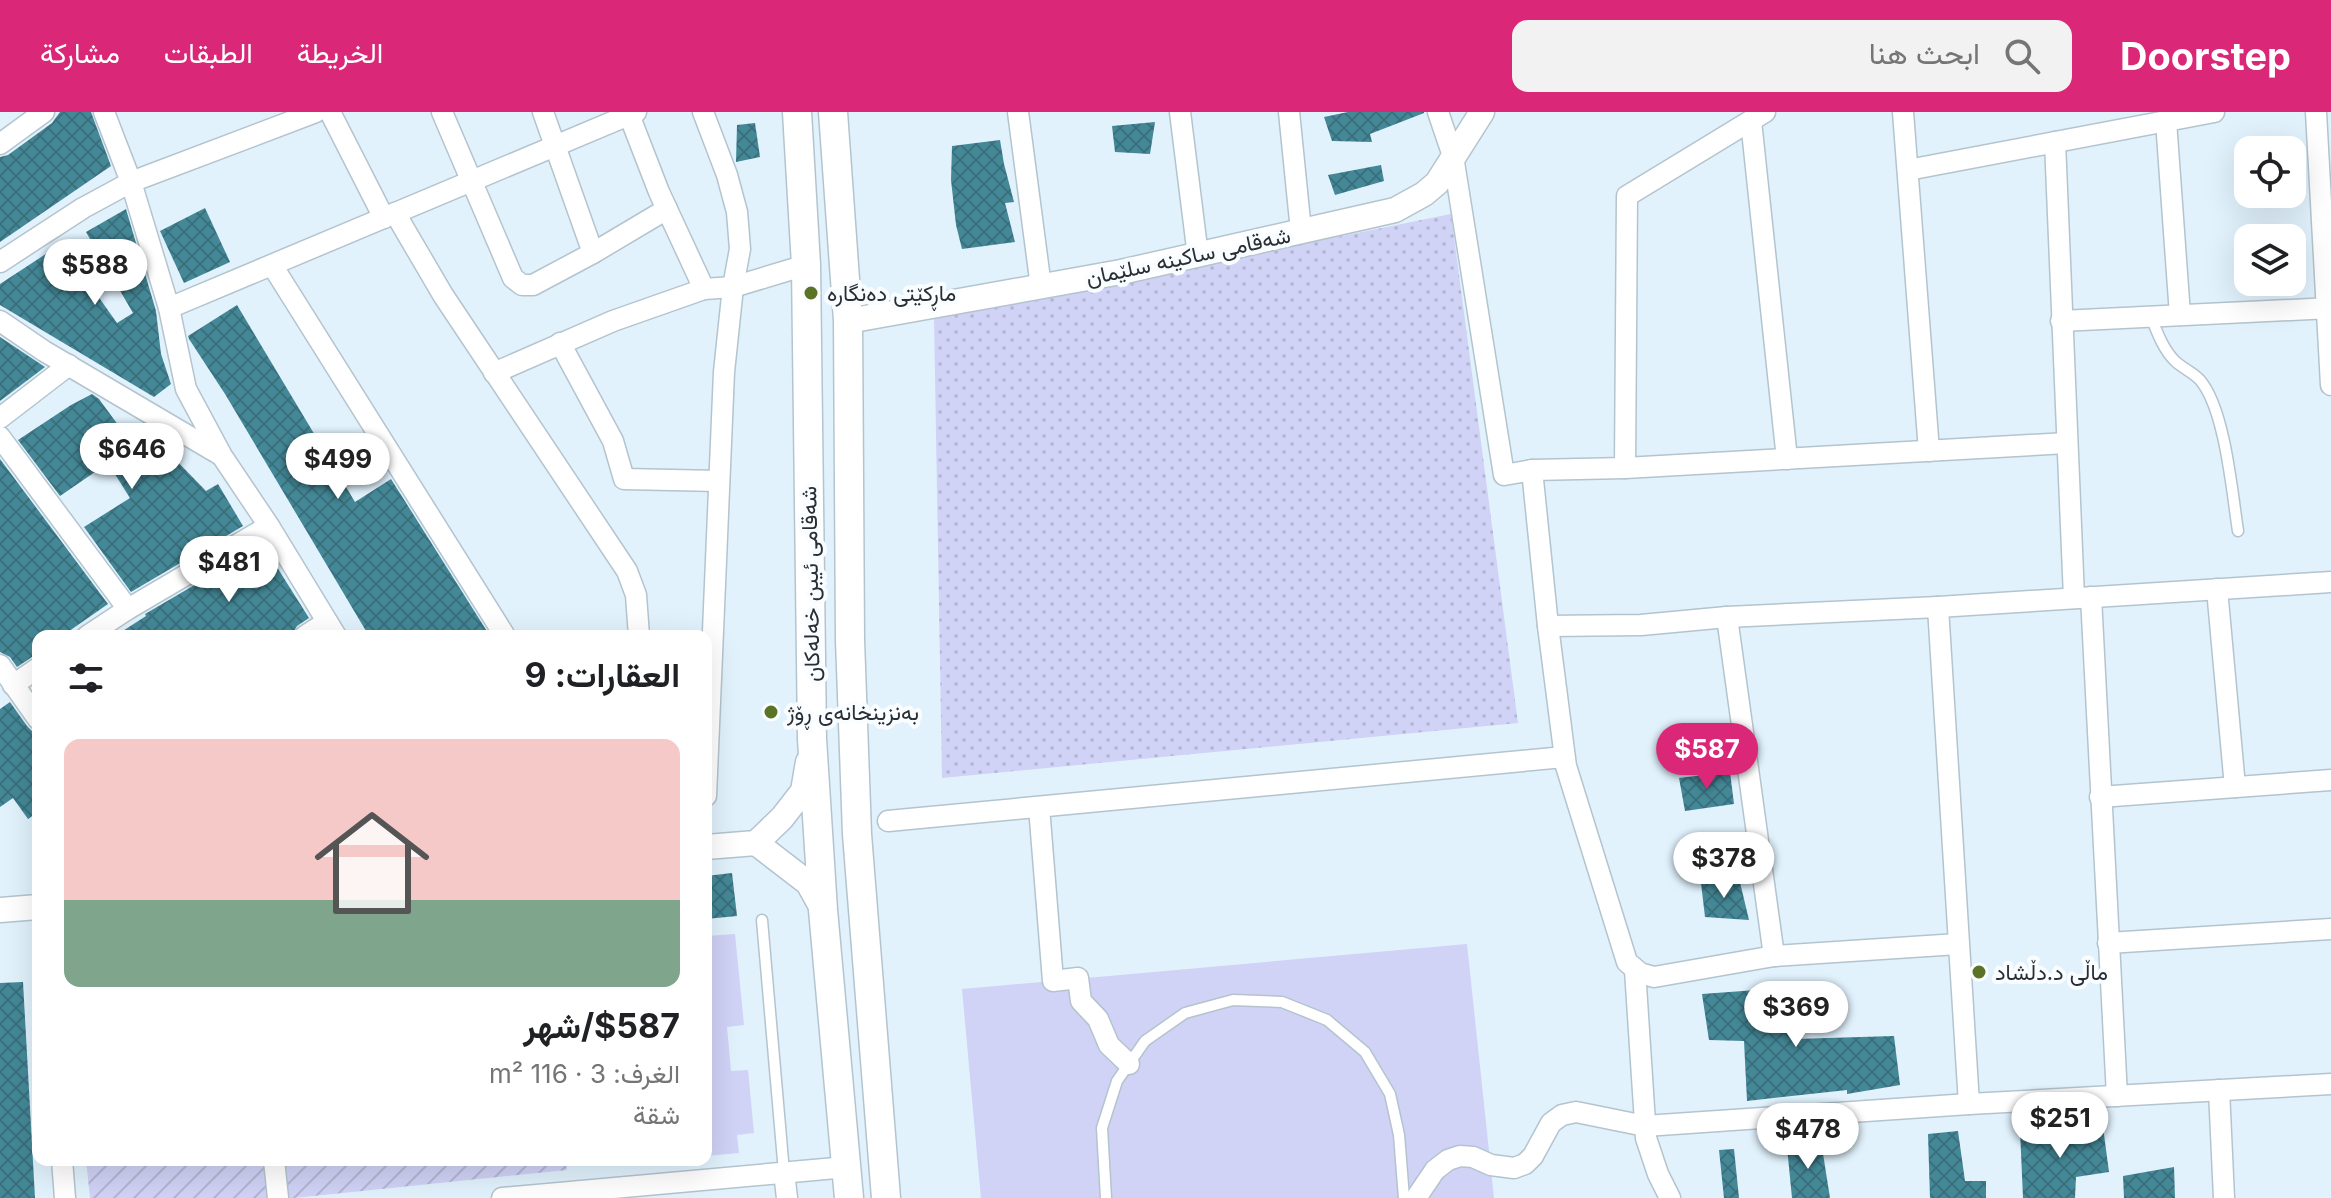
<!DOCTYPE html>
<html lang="ar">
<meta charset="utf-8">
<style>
:root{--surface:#fff;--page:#f2f2f2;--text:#202124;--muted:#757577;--accent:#db2777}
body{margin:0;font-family:Inter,Vazirmatn,sans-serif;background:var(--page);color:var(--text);direction:rtl;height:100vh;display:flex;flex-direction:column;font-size:30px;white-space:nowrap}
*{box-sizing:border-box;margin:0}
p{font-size:26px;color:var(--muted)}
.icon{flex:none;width:44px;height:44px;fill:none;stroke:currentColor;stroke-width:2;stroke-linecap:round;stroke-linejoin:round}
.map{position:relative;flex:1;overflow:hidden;direction:ltr}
.sheet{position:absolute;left:32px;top:518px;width:680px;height:536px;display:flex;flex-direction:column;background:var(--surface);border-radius:16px;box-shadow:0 8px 32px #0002;direction:rtl}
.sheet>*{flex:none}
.fabs{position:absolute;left:2234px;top:24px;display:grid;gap:16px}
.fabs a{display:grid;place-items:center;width:72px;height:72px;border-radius:16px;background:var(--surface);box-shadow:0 8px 32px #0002;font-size:40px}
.price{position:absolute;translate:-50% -68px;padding:0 18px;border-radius:28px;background:#fff;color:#222;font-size:26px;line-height:52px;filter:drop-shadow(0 2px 4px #0008)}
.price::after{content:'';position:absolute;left:50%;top:48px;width:24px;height:18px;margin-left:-12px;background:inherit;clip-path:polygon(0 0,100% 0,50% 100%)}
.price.selected{background:var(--accent);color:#fff}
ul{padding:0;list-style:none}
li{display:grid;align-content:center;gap:16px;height:424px;padding:0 32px}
li span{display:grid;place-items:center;height:248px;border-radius:16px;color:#555}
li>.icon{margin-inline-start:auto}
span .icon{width:144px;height:144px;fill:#fffc;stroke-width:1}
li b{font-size:34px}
h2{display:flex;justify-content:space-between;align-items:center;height:96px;padding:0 32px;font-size:34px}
header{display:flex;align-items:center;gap:48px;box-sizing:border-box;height:112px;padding:0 40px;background:var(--accent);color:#fff}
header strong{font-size:38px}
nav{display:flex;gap:44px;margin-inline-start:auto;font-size:28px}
.search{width:560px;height:72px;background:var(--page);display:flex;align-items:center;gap:20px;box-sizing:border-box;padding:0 28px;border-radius:16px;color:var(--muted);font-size:30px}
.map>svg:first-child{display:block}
.grass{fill:#d0d2f6}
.park{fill:url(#park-dots)}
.garden{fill:url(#garden-furrows)}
.building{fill:url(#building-cross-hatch)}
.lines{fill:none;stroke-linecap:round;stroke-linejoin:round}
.service-casing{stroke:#b4c4ce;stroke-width:13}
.minor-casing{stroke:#b4c4ce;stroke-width:23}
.tertiary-casing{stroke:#b4c4ce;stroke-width:27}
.secondary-casing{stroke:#b4c4ce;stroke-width:31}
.service{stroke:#fff;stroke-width:10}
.minor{stroke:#fff;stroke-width:20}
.tertiary{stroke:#fff;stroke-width:24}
.secondary{stroke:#fff;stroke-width:28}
.poi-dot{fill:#5b7325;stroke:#fafdff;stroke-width:3}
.labels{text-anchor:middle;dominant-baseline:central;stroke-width:8;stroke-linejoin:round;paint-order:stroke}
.street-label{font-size:22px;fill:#282e33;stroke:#fafdff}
.poi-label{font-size:22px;fill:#282e33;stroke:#fafdff;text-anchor:start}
</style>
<header>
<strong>Doorstep</strong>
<div class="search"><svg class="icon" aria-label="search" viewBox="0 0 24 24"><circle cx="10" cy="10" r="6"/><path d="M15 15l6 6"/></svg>ابحث هنا</div>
<nav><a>الخريطة</a><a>الطبقات</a><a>مشاركة</a></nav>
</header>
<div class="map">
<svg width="2331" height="1086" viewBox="0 0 2331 1086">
<defs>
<pattern id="park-dots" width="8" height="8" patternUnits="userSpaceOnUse" patternTransform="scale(2)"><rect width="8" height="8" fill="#d0d2f6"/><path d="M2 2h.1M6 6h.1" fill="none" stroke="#b3b5d3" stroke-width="1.8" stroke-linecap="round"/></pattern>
<pattern id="garden-furrows" width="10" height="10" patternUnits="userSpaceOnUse" patternTransform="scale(2)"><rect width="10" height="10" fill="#d0d2f6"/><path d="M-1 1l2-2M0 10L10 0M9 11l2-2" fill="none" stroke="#b3b5d3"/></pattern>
<pattern id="building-cross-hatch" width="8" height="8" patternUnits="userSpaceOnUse" patternTransform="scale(2)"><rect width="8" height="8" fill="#448897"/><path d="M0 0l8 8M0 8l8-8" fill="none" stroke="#39707c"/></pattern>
</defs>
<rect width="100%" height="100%" fill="#e1f2fd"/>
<g class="grass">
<path d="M735,822l9,91 -17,2 4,44 17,-1 6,63 -17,2 2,18 -33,3v-220z"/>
<path d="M1467,832l27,254h-513l-19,-209z"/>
</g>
<path class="park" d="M1451,102l67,509 -576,55 -8,-460z"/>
<path class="garden" d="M86,1048h480l1,10 -273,28h-204z"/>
<g class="building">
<path d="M60,0h31l20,54 -111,76v-85l8,-2 44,-32z"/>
<path d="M1348,0h76v1l-54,21 2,8 -40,-1 -8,-24z"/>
<path d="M1155,10l-5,32 -35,-2 -3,-26z"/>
<path d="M755,11l5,34 -24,5 1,-37z"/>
<path d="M1000,28l4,24 10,38 -9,1 10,39 -53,7 -6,-24 -5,-45 1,-34z"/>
<path d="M1381,53l3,16 -49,14 -7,-20z"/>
<path d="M205,96l25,54 -46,21 -24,-52z"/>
<path d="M126,97l30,102 5,43 10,30 -17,13 -154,-92v-21l61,-40 56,79 16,-10 -47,-81z"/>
<path d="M237,193l118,197 36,-23 99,157h-121l-144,-242 -36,-55 -1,-3z"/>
<path d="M0,225l45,30 -45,34z"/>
<path d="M92,282l7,5 25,34 16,-10 66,68 12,-7 25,42 -112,66 -47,-65 46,-29 -22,-35 -48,33 -42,-56 53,-35z"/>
<path d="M0,347l108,145 -46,32h-24v17l-21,14 -7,-10 -10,-5z"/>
<path d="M263,433l46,73 -12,8 -5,9 -177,1 31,-20 -1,-2z"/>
<path d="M10,590l17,24 11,11v75l-10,7 -15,-21 -13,9v-98z"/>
<path d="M1730,660l4,32 -49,7 -6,-33z"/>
<path d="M732,761l5,43 -31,3v-43z"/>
<path d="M1739,766l10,42 -44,-3 -4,-34z"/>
<path d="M23,870l12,216h-35v-215z"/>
<path d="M1785,876l9,51 100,-3 6,49 -53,9v-4l-100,11 -3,-60 -35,-1 -7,-46z"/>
<path d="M2103,1015l6,45 -33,5 -1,21h-52l-3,-68z"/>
<path d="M1958,1019l7,50h21v17h-56l-2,-64z"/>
<path d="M1821,1029l9,57h-38l-5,-51z"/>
<path d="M1734,1037l5,49h-15l-5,-48z"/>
<path d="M2174,1055l1,31h-51l-1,-22z"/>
</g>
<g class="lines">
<g class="service-casing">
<g id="service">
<path d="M2151,205c6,15 12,32 24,44 7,7 18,11 25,19 25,29 32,112 38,151"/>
<path d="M762,808l22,252"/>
<path d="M1106,1086l-4,-70 15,-47 28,-40 40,-28 48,-13 49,2 45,18 38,32 25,42 9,41 5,63"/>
</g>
</g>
<g class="minor-casing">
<g id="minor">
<path d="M104,0l27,70 38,126 17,81 36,67 47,70 67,110"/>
<path d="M330,0l54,106"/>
<path d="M442,0l71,166 9,7h11l60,-32 74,-44"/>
<path d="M543,0l50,141"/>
<path d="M628,0l31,80 45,97 29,-2 73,-22"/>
<path d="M703,0l24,63 10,37 3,37 -7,38 -9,85 -18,424"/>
<path d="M1018,0l23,175"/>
<path d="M1180,0l18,144"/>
<path d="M1289,0l12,119"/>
<path d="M1438,0l15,44 51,319 28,-5 93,-2 442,-25"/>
<path d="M1903,0l26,339"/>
<path d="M2316,0l15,273"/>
<path d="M1751,9l36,338"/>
<path d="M2166,9l14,194"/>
<path d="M2055,30l19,456"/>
<path d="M0,32l44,-32"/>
<path d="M1908,58l306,-58"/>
<path d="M395,101l48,82 184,276 9,24 3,41"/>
<path d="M0,150l83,-54 48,-26 185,-70"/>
<path d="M272,153l233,371"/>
<path d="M169,196l467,-196"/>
<path d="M0,209l44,30 175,103"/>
<path d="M2061,209l270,-13"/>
<path d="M560,231l53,98 11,38 95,2"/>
<path d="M494,261l119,-52 91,-32"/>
<path d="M0,306l69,-53"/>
<path d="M0,325l128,172"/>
<path d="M1625,356l2,-272 138,-84"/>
<path d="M1532,358l16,156 93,-1 86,-8 211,-10 393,-25"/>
<path d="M2217,477l18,198"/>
<path d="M2091,485l26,499"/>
<path d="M1938,495l31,497"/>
<path d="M1727,505l47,339"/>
<path d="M1548,514l18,140 61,196 13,11 14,4 120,-21 184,-12"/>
<path d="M87,524l41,-27 141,-83"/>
<path d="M305,524l22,-14"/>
<path d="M0,553l38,54"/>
<path d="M13,573l25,-17"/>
<path d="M2100,685l231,-17"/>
<path d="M1039,695l14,174 25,-3 3,23 17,18 11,26 20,19"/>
<path d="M888,709l676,-64"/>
<path d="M2108,831l223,-14"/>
<path d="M1635,858l11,168 12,36 12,24"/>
<path d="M2219,978l5,108"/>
<path d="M62,1048l3,38"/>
<path d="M274,1048l4,38"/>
<path d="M784,1060l3,26"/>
<path d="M502,1086l345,-31"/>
<path d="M1416,1086l19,-28 13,-10 12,-4 13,1 18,8 23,3 11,-4 8,-8 18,-33 11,-8 14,-3 69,14 324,-22 362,-20"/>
</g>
</g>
<g class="tertiary-casing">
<g id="tertiary">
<path d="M848,209l273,-49 274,-62 29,-16 13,-11 45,-71"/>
<path d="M756,731l52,40 15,27"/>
<path d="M706,735l50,-4 26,-25 21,-27 5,-29"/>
<path d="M0,798l38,-3"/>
</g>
</g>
<g class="secondary-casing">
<g id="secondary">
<path d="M797,0l9,153 6,474 11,171 26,288"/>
<path d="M833,0l15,209 2,319 7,194 29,364"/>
</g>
</g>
<use href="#service" class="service"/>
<use href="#minor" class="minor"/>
<use href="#tertiary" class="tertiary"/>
<use href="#secondary" class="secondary"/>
</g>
<g class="poi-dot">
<circle cx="811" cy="181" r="8"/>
<circle cx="771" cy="600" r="8"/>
<circle cx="1979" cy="860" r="8"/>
</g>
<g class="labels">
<g class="street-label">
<text transform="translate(1188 144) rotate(-12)">شەقامی ساکینە سلێمان</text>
<text transform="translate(810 472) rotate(-91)">شەقامی ئیبن خەلەکان</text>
</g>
<g class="poi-label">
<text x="827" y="181">ماڕكێتی دەنگارە</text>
<text x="787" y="600">بەنزینخانەی ڕۆژ</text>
<text x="1995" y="860">ماڵی د.دڵشاد</text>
</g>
</g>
</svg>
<div class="fabs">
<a><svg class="icon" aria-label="locate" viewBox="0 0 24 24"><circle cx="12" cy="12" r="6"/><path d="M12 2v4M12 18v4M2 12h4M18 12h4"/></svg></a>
<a><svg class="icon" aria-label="layers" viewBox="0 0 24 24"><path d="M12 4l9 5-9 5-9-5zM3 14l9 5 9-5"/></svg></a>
</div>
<b class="price" style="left:95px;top:195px">$588</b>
<b class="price" style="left:132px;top:379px">$646</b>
<b class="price" style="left:338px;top:389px">$499</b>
<b class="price" style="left:229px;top:492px">$481</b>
<b class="price selected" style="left:1707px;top:679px">$587</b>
<b class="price" style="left:1724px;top:788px">$378</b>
<b class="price" style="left:1796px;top:937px">$369</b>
<b class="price" style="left:2060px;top:1048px">$251</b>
<b class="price" style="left:1808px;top:1059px">$478</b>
<section class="sheet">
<h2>العقارات: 9<svg class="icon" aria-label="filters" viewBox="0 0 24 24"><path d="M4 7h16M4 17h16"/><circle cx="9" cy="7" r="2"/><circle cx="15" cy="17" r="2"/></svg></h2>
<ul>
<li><span style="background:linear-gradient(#f6c9c9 65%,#7fa58c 0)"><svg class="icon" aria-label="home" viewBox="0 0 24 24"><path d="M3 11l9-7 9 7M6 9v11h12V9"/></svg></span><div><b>$587/شهر</b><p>الغرف: 3 · 116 m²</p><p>شقة</p></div></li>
</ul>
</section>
</div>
